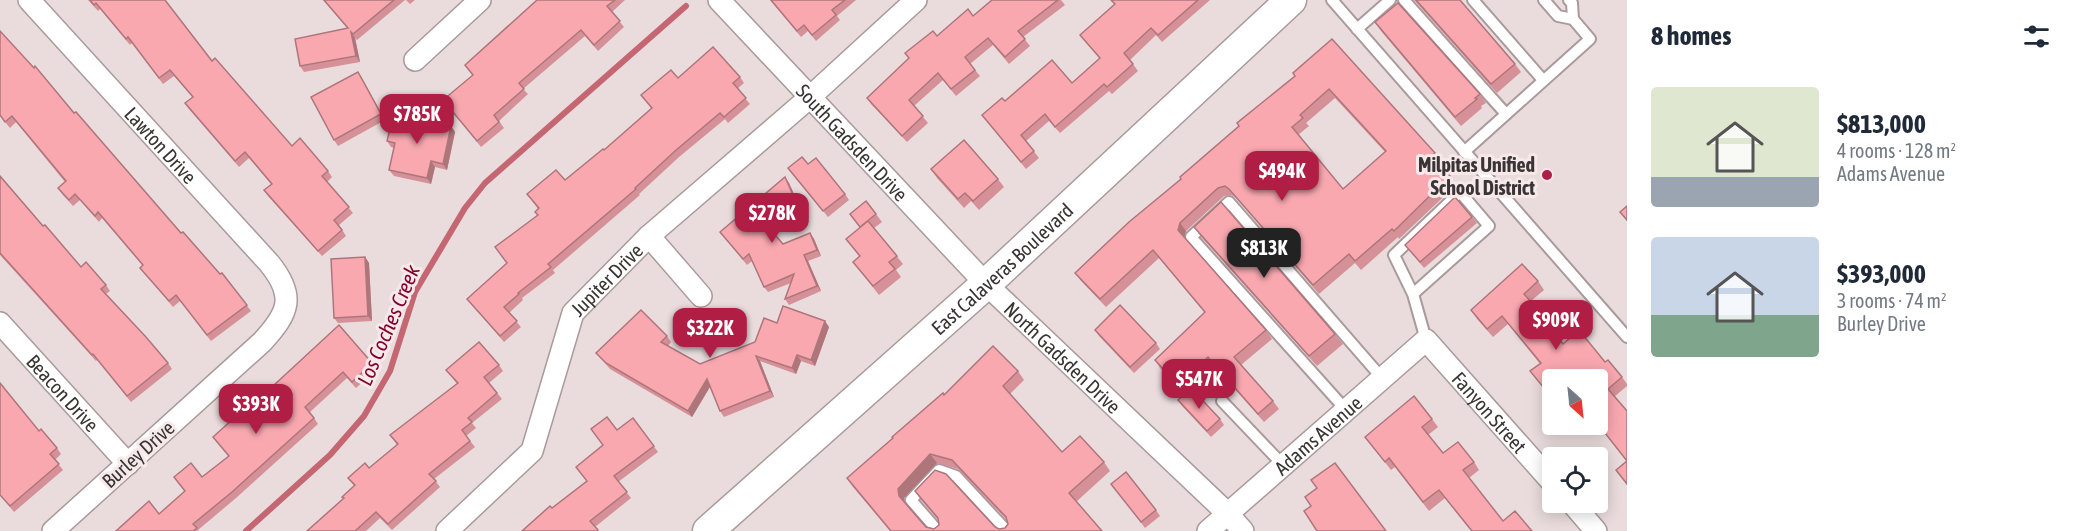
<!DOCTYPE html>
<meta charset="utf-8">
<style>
:root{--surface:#fff;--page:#f6f6f7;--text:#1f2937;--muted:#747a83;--accent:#b01d45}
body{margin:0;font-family:"Asap Condensed",sans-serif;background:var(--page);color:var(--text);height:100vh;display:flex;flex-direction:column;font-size:22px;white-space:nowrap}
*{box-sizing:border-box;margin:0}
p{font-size:20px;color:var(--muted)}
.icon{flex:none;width:33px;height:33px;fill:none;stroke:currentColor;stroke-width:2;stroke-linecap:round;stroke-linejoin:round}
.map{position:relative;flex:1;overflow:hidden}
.sheet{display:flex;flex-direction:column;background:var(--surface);width:450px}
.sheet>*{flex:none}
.needle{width:39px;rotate:153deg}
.controls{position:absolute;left:1542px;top:369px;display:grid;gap:12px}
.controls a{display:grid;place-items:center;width:66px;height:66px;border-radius:6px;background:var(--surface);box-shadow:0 3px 15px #0003;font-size:30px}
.price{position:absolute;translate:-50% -51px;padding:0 14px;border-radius:12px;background:var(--accent);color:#fff;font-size:20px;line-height:39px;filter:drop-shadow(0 2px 3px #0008)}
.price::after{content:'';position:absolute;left:50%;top:36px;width:18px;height:14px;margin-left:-9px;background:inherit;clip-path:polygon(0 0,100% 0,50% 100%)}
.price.on{background:#222;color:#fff}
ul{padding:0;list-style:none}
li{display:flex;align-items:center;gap:18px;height:150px;padding:0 24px}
li span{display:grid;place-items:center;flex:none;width:168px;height:120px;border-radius:6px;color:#555}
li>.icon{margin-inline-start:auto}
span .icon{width:72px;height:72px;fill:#fffc;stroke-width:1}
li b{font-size:26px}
h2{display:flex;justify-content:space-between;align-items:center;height:72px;padding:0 24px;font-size:26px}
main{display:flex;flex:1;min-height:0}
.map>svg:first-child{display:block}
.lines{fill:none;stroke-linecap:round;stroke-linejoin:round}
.stream{stroke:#c46773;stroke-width:6}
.lane-casing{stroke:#a99b9c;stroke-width:14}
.street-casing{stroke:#a99b9c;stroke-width:24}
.secondary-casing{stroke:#a99b9c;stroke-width:33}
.lane{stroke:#fff;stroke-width:10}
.street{stroke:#fff;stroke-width:21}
.secondary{stroke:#fff;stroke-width:30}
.wall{fill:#d69097;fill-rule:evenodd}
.shaded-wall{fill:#ae767b}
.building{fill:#f9a8b0;stroke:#ae767b;stroke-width:1.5;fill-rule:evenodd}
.poi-dot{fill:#b01d45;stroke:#f7e9ea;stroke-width:2}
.labels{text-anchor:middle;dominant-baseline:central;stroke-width:6;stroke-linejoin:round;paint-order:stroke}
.street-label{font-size:20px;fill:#3a3535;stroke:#f7e9ea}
.poi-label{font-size:20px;font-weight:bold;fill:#3a3535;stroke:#f7e9ea;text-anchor:end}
.water-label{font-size:21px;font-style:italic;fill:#7e032c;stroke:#f7e9ea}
</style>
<main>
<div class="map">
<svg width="1627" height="531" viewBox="0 0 1627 531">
<rect width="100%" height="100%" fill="#eadcdd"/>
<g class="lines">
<path class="stream" d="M246,531l84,-76 34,-39 26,-45 25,-79 50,-84 20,-25 201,-177"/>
<g class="lane-casing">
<g id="lane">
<path d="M1332,0l295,337"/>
<path d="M1404,0l102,114"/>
<path d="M1473,0l70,80"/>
<path d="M1544,0l14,16 15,3"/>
<path d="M1357,29l33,-29"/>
<path d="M1464,152l126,-113 -17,-20 -1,-16 -3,-3"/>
<path d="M1413,294l76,-68 -29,-34 -66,63 19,39 13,46"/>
<path d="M1222,401l61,64"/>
<path d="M1346,410l-155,-173 38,-35 153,176"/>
<path d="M938,531l-27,-31 28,-30 17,6 51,55"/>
</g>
</g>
<g class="street-casing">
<g id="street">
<path id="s1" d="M29,0l240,263c27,33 20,50 -7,79l-209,189"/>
<path id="s2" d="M719,0l267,284 241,229 16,18"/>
<path d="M415,60l65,-60"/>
<path d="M649,236l52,60"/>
<path id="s3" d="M0,323l128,141"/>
<path d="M1571,502l25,29"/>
<path id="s4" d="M447,531l85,-80 41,-138 76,-77 160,-138 107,-98"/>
<path id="s5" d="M1208,531l218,-191 126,142"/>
</g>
</g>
<g class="secondary-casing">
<g id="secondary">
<path id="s6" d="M708,531l278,-247 305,-284"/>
</g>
</g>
<use href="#lane" class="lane"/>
<use href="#street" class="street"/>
<use href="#secondary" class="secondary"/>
</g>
<g class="wall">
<path d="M88,0h77l47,61 80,85 36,25 4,6 -5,5 26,31 -14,12 7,11 -24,20 -54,-60 -4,-6 7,-6 -22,-26 -10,9 -50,-58 -4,-6 8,-6 -19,-21 -11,8 -31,-41 -2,2 -30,-36 -2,2z"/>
<path d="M323,0h82l-48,40 -2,-2 5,24 -56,10 -4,-6 47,-38z"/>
<path d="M406,0h9l-5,4z"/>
<path d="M537,0h88l-13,12 12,15 -26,24 -13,-15 -62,53 5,5 -29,27 5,7 -23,19 -38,-47 30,-24 -8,-11z"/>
<path d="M770,0h86l-19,16 3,4 -24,21 -8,-10 -7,6z"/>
<path d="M992,0h69l4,5 -42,32 7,9 -21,18 -16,-19 -23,19 10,12 -24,20 -13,-16 -29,26 14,17 -21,19 -36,-38 -4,-6 70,-62 36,-20z"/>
<path d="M1111,0h99l-48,42 -6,-7 -26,25 8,11 -26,23 -3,-3 -49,42 -11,-12 -23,20 13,17 -13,11 -44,-54 23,-14 67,-18 28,-24 -20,-24 35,-30z"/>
<path d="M1414,0h46l55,64 6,8 -24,21z"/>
<path d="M1375,22l105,72 6,9 -5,3 1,2 -21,18 -80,-95z"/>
<path d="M0,31l181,202 39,41 2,-1 29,38 -40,30 -31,-40 -7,6 -28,-33 -5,-6 3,-2 -41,-48 -3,4 -19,-22 -7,6 -11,-12 -4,-6 7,-6 -49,-60 -6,6 -10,-12z"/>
<path d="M1332,39l103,114 6,9 -2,2 17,21 -57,54 -1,-2 -37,33 -6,-7 -36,31 -84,-97 -4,-2 -7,1 -38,35 -2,6 82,93 6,9 -31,26 32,36 6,8 -15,13 -50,-56 -30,27 -24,-25 -5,-8 50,-47 -46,-55 -53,49 -25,-26 -6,-8 220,-196zM1335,98l50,54 -42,37 -45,-54 11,-9 -3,-3z"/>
<path d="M358,72l27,48 -47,26 -4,-6z"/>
<path d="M740,77l4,6 -7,6 13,15 -22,19 -3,-4 -46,38 -40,37 1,1 -87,75 2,3 -33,25 1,2 -14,13 12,14 -17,15 -37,-43 40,-36 30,-48 1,-6 -11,-15 38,-14 39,-30 47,-42 -10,-13 37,-17z"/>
<path d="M451,126l4,6 -8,38 -12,-3 -4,17 -37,-8 -5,-6 5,-22 -3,-1 -4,-6z"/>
<path d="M808,164l37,30 4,6 -21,17 -40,-49z"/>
<path d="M931,169l67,10 6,8 -25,23 -8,-9 -7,7 -27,-30z"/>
<path d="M0,176l43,50 38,41 25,18 4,6 -4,3 62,69 4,6 -41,33 -34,-42 -1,1 -96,-106z"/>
<path d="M789,183l8,18 -29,26 15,17 27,-11 4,6 7,17 -13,5 13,30 -32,14 -4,-6 6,-16 -23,9 -4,-5 -12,-26 -5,4 -27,-33z"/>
<path d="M850,214h26l6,8 -8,6 29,36 -7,6 5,7 -22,18 -26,-33 6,-6 -13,-17 14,-11z"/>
<path d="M1472,217l5,6 -53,45 -19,-23z"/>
<path d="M1194,227l141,107 8,10 -26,22 -115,-128z"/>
<path d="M365,257l4,6 3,58 -34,2 -4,-5z"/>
<path d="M1538,281l6,9 -13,11 10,12 6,8 -1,1 17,22 42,18 17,15 5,7v2l-13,11 13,14v74l-11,-15 11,-9 -30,-37 1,-44h-46v17l-1,-2 -2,1 -19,-25 10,-7 -32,-40 -15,13 -16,-18 -6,-9z"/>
<path d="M777,323l52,4 -14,39 -14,-5 -5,13 -36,-13 14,36 -50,20 -4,-6 -10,-24 -18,30 -82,-48 -14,-16 71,-17 4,6 -3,4 32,18 55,-22z"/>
<path d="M339,325l38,44 -21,19 -9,-10 -37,34 8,12 -82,74 -38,32 1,1h-83l43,-17 26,-22 -11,-15h28l26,-21 -15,-19 33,-26z"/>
<path d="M1095,330l61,13 4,6 -26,24 -35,-37z"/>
<path d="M499,365l4,6 -14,12 13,16 -30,24 4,5 -10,8 9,11 -41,32 6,8 -48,43 -12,-12 -14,13h-59l37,-33 10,-12 -6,-8 21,-10 28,-23 -7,-10 67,-51 -11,-14z"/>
<path d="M1018,371l6,9 -14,14 52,58 42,10 6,9 -34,31 26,29h-212l-37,-44 -6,-9 46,-39zM937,463l21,6 49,51 1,4 -3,4 -6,1 -84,-38 6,9 17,20 1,5 -5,4 -8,-2 -21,-24 -1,-5z"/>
<path d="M0,383l39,48 18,17 4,6 -6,6 8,10 -49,42 -14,-17z"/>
<path d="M1178,400l42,19 4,6 -13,12 -29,-31z"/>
<path d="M633,418l25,34 -40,30 13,16 -36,29 3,4h-76l65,-50 16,-36 14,-15z"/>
<path d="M1432,419l6,8 -10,8 15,18 31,9 5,8 -10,8 34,43 29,10h-61l-26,-33 -16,13 -34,-44 -4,3 -26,-33z"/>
<path d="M1577,424h7l-4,4z"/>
<path d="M1116,489l40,21 4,6 -15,12z"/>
</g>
<g class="shaded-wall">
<path d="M351,32l4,6 5,24 -4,-6z"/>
<path d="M358,72l4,6 23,42 -4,-6z"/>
<path d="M451,126l4,6 -8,38 -4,-6z"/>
<path d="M431,161l4,6 -4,17 -4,-6z"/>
<path d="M785,177l4,6 8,18 -4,-6z"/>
<path d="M1180,223l6,8 -2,7 -6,-8z"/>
<path d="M810,233l4,6 7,17 -4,-6z"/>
<path d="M804,255l4,6 13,30 -4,-5z"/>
<path d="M365,257l4,6 3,58 -4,-5z"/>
<path d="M825,321l4,6 -14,39 -4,-6z"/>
<path d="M797,355l4,6 -5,13 -4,-6z"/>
<path d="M756,356l4,5 14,36 -4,-6z"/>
<path d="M707,379l4,6 -19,32 -4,-6z"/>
<path d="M930,454l7,9 -33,35 1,7 -6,-9 -1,-7z"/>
</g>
<g class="building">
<path d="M90,0h75l47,61 3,-3 77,88 8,-8 28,33 -6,5 27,31 -15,13 8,10 -24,21 -54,-61 8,-6 -27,-32 -10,9 -50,-58 8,-6 -23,-27 -11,8 -31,-41 -2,2 -30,-36 -2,2z"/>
<path d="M324,0h70l-41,34 -2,-2 5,24 -56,10 -5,-27 53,-11z"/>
<path d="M537,0h78l-8,6 13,15 -26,24 -13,-15 -62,53 5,6 -30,26 5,7 -22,19 -34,-41 30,-25 -8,-10z"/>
<path d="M771,0h74l-13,10 4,5 -24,20 -8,-10 -7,6z"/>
<path d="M992,0h66l-40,31 7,8 -20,18 -17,-19 -23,19 10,13 -24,19 -13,-16 -29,27 14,16 -21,20 -35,-38 42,-40 -4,-5 28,-22 4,5 31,-27 5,7z"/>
<path d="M1111,0h87l-40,35 -7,-7 -27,25 9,11 -26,23 -3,-3 -49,43 -10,-13 -24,21 13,16 -13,11 -39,-47 20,-17 3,3 47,-41 20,23 28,-25 -20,-23 35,-31z"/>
<path d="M1416,0h44l55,64 -24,20z"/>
<path d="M1398,3l82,91 -5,4 2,1 -22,18 -80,-95z"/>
<path d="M0,31l34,37 1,-2 39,47 2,-1 105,121 2,-1 37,42 2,-1 25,32 -40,30 -31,-40 -7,6 -29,-33 3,-3 -45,-53 -3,4 -20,-22 -6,6 -11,-12 8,-7 -54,-65 -7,6 -5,-7z"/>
<path d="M1332,39l103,114 -3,3 18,20 -56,55 -2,-2 -37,32 -6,-7 -36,31 -84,-96 -4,-3 -7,2 -38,35 -2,7 88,100 -32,27 39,44 -15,13 -50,-57 -30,28 -23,-25 50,-48 -52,-62 -53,49 -25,-26 54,-51 52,-43 -1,-2 59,-51 -2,-3 58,-47 -2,-3zM1329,89l57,62 -43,38 -51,-62 11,-9 -3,-3z"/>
<path d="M713,47l27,30 -7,6 13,15 -22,19 -4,-4 -45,38 -40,37 1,1 -88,75 3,3 -33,26 1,1 -15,13 13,14 -17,15 -33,-37 40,-36 -12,-16 43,-32 -3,-3 4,-4 -12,-14 29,-24 9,10 38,-31 1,1 48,-42 -11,-13 30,-25 7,8z"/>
<path d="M358,72l23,42 -47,26 -23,-43z"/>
<path d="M394,113l57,13 -8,38 -12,-3 -4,17 -38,-8 6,-27 -8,-2z"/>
<path d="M964,140l34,39 -25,22 -8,-8 -7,6 -27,-30z"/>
<path d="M802,157l6,7 8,-6 29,36 -22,17 -35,-43z"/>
<path d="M0,176l43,50 2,-1 36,42 5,-5 20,23 -5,4 45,48 22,26 -41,33 -34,-42 -1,1 -92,-102z"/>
<path d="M785,177l8,18 -30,26 20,23 27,-11 7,17 -13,5 13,31 -32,13 9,-25 -30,13 -15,-33 -6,5 -23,-27z"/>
<path d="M1455,197l17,20 -52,45 -15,-17z"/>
<path d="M866,201l10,13 -16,13 -10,-13z"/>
<path d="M1221,202l114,132 -26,22 -115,-129z"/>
<path d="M1627,206v14l-7,-8z"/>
<path d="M868,221l29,35 -8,6 6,7 -22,17 -20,-24 7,-6 -14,-17z"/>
<path d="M365,257l3,59 -34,2 -3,-59z"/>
<path d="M1522,264l16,17 -14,13 17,19 -1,1 23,30 16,-14 26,32 3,-2 14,17 -14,12 19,22v50l-29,-37v-44h-46v15l-7,-8 -1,1 -14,-17 11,-8 -39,-47 -15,13 -16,-19z"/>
<path d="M1120,305l36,38 -26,24 -35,-37z"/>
<path d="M783,306l42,15 -14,39 -14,-5 -5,13 -36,-12 14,35 -50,20 -13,-32 -19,32 -82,-48 -10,-10 45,-43 26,26 -6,6 39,22 55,-22 9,-24 13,5z"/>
<path d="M339,325l33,38 -20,19 -9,-10 -38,35 9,11 -82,74 -39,32 4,4 -4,3h-77l33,-30 10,13 26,-23 -11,-14 17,-14 11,14 27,-21 -16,-19 31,-28 2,2z"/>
<path d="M479,342l20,23 -15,12 13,16 -29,25 4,4 -10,8 8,11 -41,33 7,7 -48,43 -12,-12 -21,19h-48l37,-33 -2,-1 13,-12 -7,-7 17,-15 4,5 29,-24 -8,-9 68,-52 -12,-13z"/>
<path d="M993,346l25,25 -15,15 59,66 18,-16 24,26 -35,31 33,38h-211l-44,-53 46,-40 -1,-1 51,-44 1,2zM930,454l22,6 54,57 2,7 -3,4 -6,1 -4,-2 -49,-53 -11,-4 -20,21 23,27 1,7 -5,4 -8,-2 -27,-31 -1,-7z"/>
<path d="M0,383l39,48 2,-2 16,19 -7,6 9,10 -49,42 -10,-11z"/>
<path d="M1191,388l29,31 -13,12 -29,-31z"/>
<path d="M1414,396l18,23 -10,8 21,26 15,-11 16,20 -11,8 40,51 12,-10 17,20h-60l-33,-41 -16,12 -34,-44 -4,4 -20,-25z"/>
<path d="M607,417l10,13 16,-12 21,28 -40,30 13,16 -37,29 8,9 -1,1h-75l28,-25 2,2 35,-27 -11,-14 27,-22 -12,-16z"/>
<path d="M1627,461v23l-11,-14z"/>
<path d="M1335,463l51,68h-69l-13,-20 7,-5 -6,-9 12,-9 -6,-8z"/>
<path d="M1126,472l30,38 -15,12 -30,-38z"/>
</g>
<circle class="poi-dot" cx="1547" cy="175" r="6"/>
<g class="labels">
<g class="street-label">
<text stroke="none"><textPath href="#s2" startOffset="195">South Gadsden Drive</textPath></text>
<text stroke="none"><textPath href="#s1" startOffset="196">Lawton Drive</textPath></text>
<text stroke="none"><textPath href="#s6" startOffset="394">East Calaveras Boulevard</textPath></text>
<text stroke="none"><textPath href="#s4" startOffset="308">Jupiter Drive</textPath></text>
<text stroke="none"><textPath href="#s2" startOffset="496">North Gadsden Drive</textPath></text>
<text stroke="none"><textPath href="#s3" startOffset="94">Beacon Drive</textPath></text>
<text stroke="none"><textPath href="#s5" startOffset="386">Fanyon Street</textPath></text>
<text stroke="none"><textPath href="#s5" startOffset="146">Adams Avenue</textPath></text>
<text transform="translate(138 454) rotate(-42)">Burley Drive</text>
</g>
<g class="poi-label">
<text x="1535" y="164">Milpitas Unified<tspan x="1535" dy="23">School District</tspan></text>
</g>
<g class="water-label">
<text transform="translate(388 325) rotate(-67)">Los Coches Creek</text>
</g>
</g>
</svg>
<div class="controls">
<a><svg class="needle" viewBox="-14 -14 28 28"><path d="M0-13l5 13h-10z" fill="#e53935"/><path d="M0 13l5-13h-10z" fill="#747a83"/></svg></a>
<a><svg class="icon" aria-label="locate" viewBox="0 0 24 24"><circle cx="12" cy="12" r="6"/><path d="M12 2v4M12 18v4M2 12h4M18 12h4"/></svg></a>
</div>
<b class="price" style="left:417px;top:145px">$785K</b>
<b class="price" style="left:1282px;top:202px">$494K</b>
<b class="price" style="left:772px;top:244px">$278K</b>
<b class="price on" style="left:1264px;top:279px">$813K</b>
<b class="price" style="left:1556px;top:351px">$909K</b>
<b class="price" style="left:710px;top:359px">$322K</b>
<b class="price" style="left:1199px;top:410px">$547K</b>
<b class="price" style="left:256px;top:435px">$393K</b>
</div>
<section class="sheet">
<h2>8 homes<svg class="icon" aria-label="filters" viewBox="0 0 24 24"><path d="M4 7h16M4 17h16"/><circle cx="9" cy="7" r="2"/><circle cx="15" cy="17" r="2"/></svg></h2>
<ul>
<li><span style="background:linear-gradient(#dfe7d0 75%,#9aa5b1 0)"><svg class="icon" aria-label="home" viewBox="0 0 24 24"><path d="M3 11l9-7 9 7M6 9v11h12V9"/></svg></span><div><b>$813,000</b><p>4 rooms · 128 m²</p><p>Adams Avenue</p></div></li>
<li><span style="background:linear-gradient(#c9d6e8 65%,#7fa58c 0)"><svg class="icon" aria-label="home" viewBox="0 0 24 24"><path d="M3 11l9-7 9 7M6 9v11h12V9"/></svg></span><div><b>$393,000</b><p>3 rooms · 74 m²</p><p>Burley Drive</p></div></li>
</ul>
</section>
</main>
